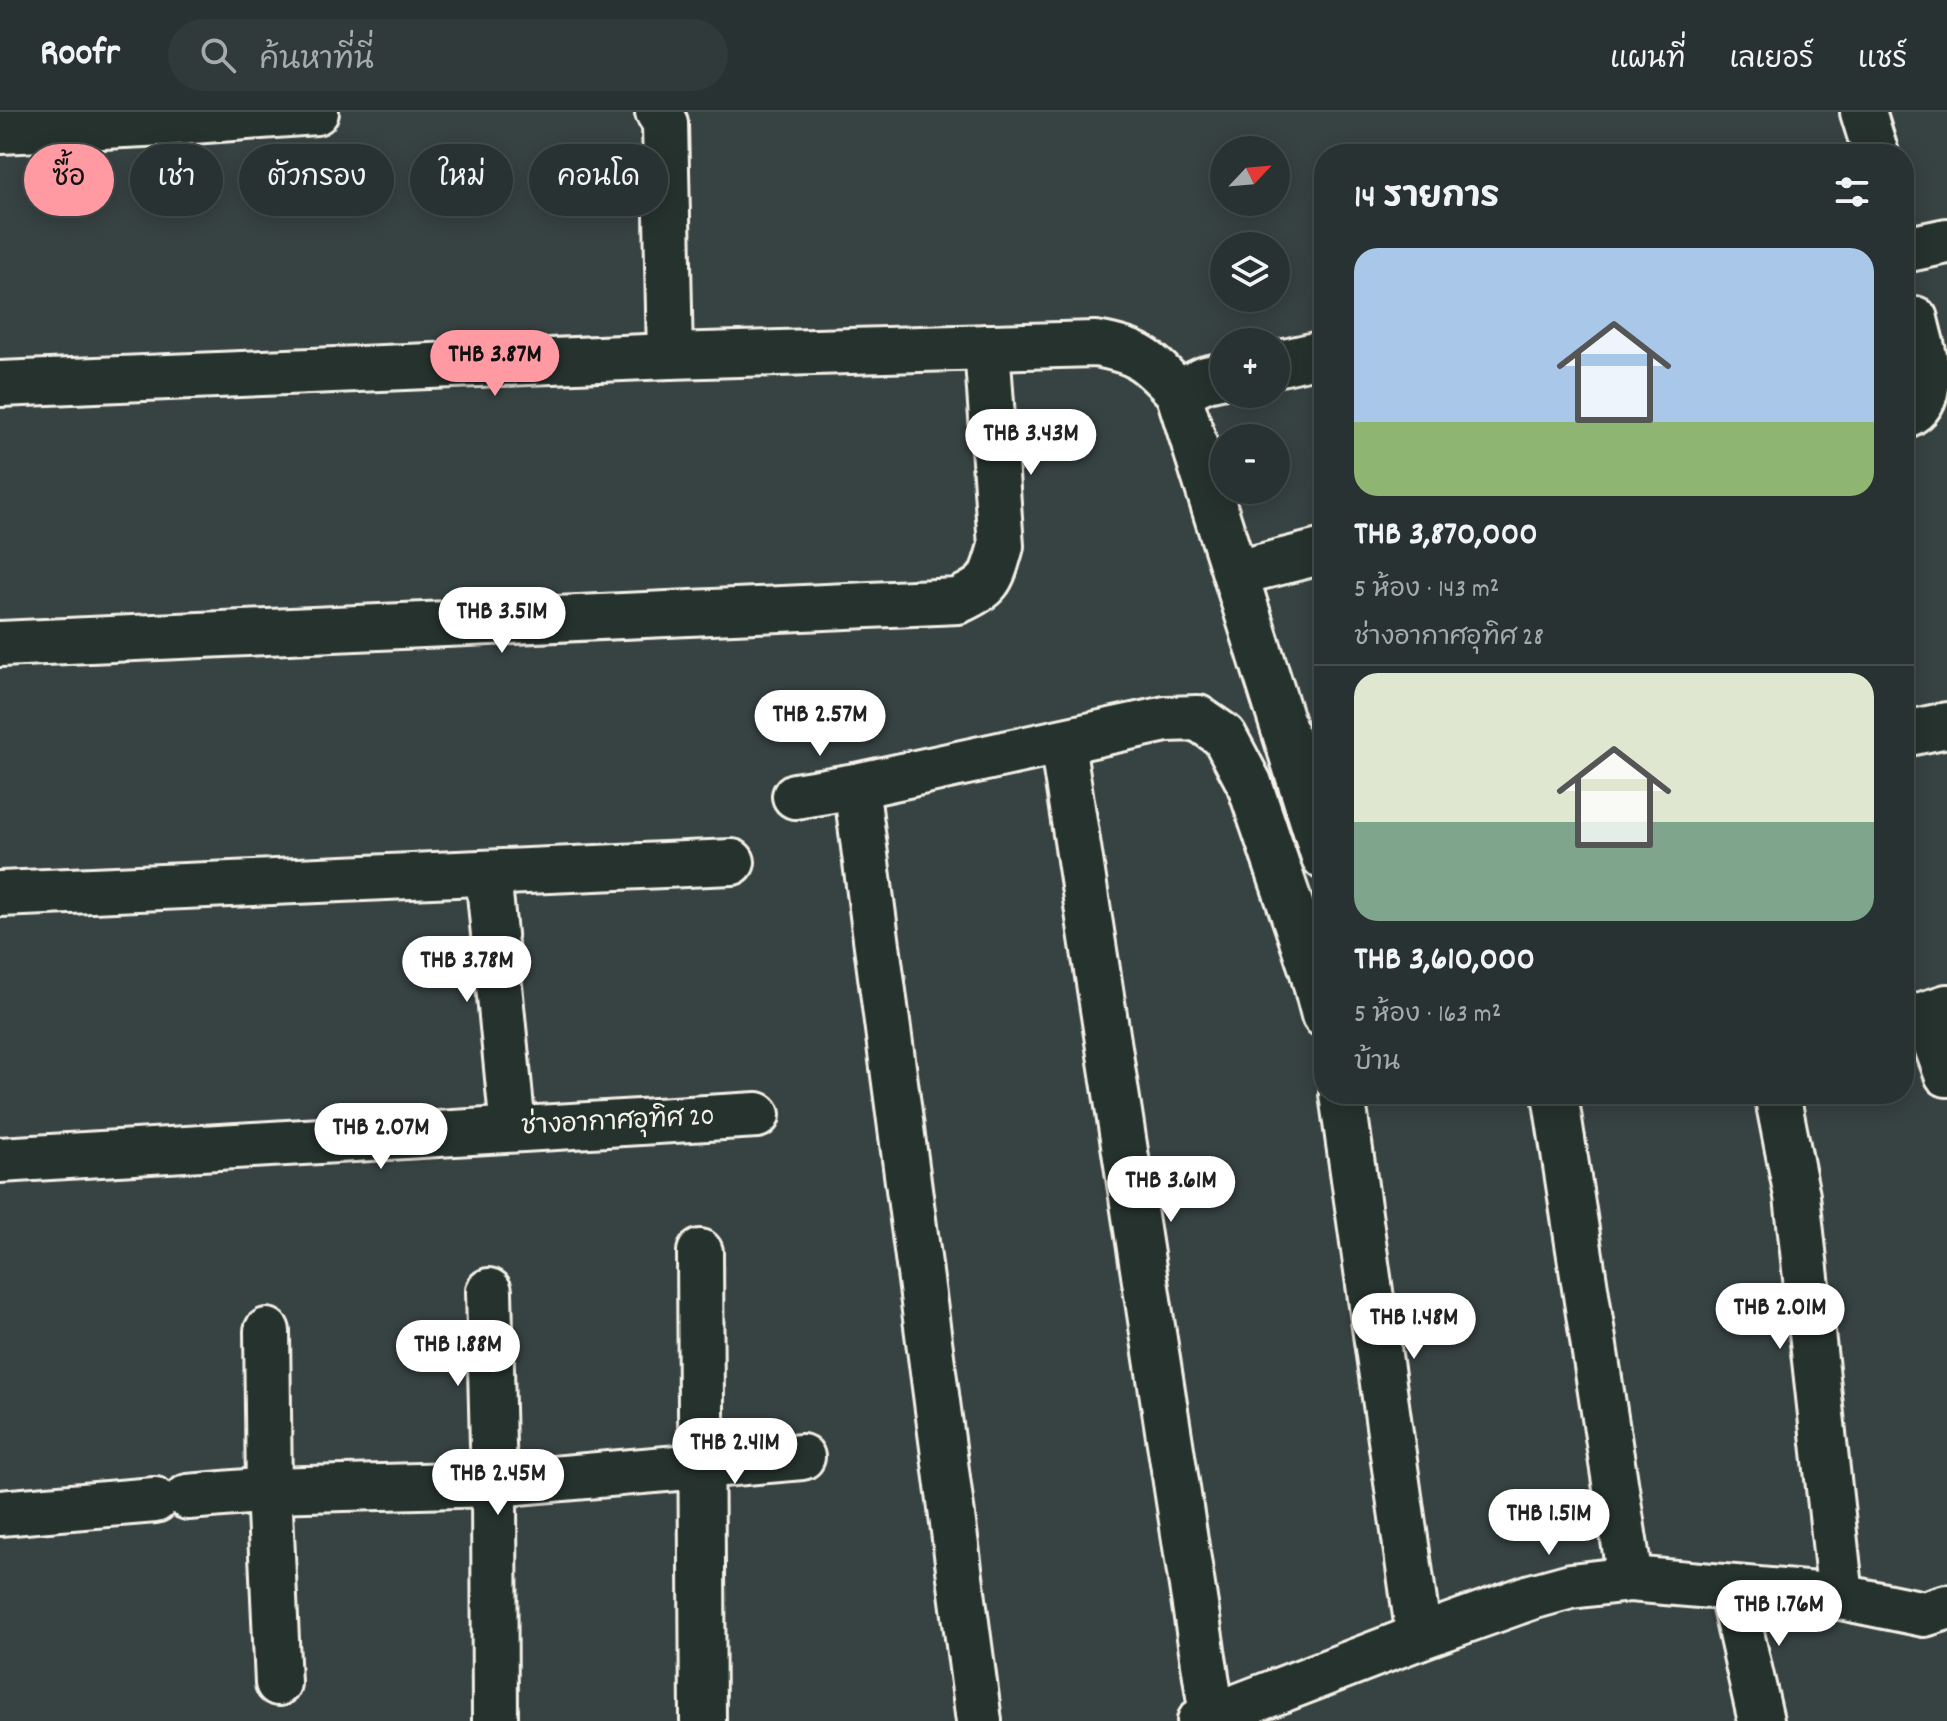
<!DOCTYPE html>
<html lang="th">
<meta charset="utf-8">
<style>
:root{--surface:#293232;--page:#313a3a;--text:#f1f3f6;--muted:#a5aaac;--line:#454d4d;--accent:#ff9aa2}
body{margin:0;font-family:Dekko,"Playpen Sans Thai",sans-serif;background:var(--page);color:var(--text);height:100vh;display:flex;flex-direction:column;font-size:30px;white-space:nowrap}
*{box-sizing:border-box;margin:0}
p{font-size:26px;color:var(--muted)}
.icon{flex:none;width:44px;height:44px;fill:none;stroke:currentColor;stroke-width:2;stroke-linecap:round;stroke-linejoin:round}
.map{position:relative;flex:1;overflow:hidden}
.drawer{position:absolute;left:1314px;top:32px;width:600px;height:960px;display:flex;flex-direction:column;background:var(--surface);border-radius:32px;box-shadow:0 4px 20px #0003,0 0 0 2px var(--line)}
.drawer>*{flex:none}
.top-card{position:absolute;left:24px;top:32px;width:760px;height:72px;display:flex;gap:16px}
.needle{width:52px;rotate:64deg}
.fabs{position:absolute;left:1210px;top:24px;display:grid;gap:16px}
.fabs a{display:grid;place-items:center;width:80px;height:80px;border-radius:50%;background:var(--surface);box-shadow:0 4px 20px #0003,0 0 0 2px var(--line);font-size:40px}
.price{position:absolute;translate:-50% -68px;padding:0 18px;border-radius:28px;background:#fff;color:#222;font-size:26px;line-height:52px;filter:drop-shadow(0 2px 4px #0008)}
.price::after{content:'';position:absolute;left:50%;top:48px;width:24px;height:18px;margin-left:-12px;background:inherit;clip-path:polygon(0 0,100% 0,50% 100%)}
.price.current{background:var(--accent);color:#111}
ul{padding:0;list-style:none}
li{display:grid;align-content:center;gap:16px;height:424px;padding:0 40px}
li+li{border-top:2px solid var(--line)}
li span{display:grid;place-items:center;height:248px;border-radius:24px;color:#555}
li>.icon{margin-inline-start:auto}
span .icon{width:144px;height:144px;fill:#fffc;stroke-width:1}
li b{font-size:34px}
h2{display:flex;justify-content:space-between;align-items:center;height:96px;padding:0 40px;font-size:34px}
.pill{padding:0 28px;border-radius:36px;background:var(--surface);box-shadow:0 4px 20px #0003,0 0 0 2px var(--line);font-size:28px;line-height:72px}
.pill.current{background:var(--accent);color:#111}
header{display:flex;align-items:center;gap:48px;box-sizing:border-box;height:112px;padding:0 40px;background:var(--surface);border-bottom:2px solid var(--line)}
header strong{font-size:38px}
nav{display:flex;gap:44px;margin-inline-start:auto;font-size:28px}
.search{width:560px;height:72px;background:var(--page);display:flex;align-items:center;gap:20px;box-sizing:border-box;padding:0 28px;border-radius:44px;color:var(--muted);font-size:30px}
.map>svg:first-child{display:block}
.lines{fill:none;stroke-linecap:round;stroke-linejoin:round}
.minor-casing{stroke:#f4f1e8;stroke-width:50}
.minor{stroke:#26332d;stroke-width:44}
.labels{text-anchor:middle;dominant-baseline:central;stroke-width:6;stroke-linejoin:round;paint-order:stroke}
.street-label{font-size:26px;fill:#f4f1e8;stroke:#26332d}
</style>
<header>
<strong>Roofr</strong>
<div class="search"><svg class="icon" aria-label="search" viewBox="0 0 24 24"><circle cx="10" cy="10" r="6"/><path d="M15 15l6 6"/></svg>ค้นหาที่นี่</div>
<nav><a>แผนที่</a><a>เลเยอร์</a><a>แชร์</a></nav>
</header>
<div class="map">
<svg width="1947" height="1609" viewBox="0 0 1947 1609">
<rect width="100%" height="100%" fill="#374242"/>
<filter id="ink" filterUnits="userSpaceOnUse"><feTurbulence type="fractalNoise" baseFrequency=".0125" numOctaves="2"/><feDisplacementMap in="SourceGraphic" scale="16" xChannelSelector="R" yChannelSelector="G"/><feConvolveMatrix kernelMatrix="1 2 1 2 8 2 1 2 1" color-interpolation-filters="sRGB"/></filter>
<g filter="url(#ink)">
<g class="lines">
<g class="minor-casing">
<g id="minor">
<path d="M658,0l7,11 5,233"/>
<path d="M1863,0l13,42"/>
<path d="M0,19l165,-8 151,-11"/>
<path d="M1904,138l43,-9"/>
<path d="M1276,252l48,-11"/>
<path d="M0,272l670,-28 425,-12c44,7 53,16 83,48l146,465"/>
<path d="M1178,280l28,-13 18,-4"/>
<path d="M1904,304c39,-16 17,-67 11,-97"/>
<path d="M1236,461l88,-22"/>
<path d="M0,532l958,-43c33,-16 33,-20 43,-55l-14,-199"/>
<path d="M1904,622l43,-9"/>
<path d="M1062,631l150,972"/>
<path d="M856,674l123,935"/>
<path d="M795,684l61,-10 310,-67 32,-1 26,18 25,47 63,186 12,46"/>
<path d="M488,761l25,256"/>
<path d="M0,782l732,-32"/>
<path d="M1947,895l-22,7 22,60"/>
<path d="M1342,982l77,543"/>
<path d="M1555,982l75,485"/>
<path d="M1777,982l20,102 44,401"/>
<path d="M0,1048l757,-45"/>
<path d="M700,1140l3,469"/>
<path d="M489,1179l5,193 1,237"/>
<path d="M267,1219l2,159 9,193"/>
<path d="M188,1385l81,-7 225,-6 308,-27"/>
<path d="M0,1401l155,-13"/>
<path d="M1731,1477l30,132"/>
<path d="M1200,1609l219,-84 112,-40 40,-11 59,-7 211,18 83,17 23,-7"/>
</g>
</g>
<use href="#minor" class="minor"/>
</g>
</g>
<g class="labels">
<g class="street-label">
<text transform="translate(618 1011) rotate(-3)">ช่างอากาศอุทิศ 20</text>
</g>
</g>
</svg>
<div class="fabs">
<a><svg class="needle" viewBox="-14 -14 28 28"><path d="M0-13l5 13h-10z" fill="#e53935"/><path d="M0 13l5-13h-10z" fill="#a5aaac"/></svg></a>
<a><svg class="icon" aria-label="layers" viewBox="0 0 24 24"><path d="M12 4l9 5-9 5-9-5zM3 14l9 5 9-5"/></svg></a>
<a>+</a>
<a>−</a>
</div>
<b class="price current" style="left:495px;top:286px">THB 3.87M</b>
<b class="price" style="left:1031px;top:365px">THB 3.43M</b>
<b class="price" style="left:502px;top:543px">THB 3.51M</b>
<b class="price" style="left:820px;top:646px">THB 2.57M</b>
<b class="price" style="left:467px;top:892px">THB 3.78M</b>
<b class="price" style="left:381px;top:1059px">THB 2.07M</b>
<b class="price" style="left:1171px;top:1112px">THB 3.61M</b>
<b class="price" style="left:1780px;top:1239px">THB 2.01M</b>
<b class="price" style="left:1414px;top:1249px">THB 1.48M</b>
<b class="price" style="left:458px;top:1276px">THB 1.88M</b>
<b class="price" style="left:735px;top:1374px">THB 2.41M</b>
<b class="price" style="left:498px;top:1405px">THB 2.45M</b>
<b class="price" style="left:1549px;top:1445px">THB 1.51M</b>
<b class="price" style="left:1779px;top:1536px">THB 1.76M</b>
<div class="top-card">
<a class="pill current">ซื้อ</a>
<a class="pill">เช่า</a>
<a class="pill">ตัวกรอง</a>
<a class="pill">ใหม่</a>
<a class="pill">คอนโด</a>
</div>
<section class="drawer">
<h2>14 รายการ<svg class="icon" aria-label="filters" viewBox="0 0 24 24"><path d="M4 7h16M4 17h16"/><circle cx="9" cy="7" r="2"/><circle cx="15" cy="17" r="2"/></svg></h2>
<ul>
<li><span style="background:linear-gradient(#a9c7e8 70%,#8fb573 0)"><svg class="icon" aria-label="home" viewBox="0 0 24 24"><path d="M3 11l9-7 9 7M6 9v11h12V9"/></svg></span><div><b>THB 3,870,000</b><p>5 ห้อง · 143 m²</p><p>ช่างอากาศอุทิศ 28</p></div></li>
<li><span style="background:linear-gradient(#dfe7d0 60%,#7fa58c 0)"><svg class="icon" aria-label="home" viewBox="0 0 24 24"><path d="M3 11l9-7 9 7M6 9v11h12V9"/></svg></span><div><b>THB 3,610,000</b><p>5 ห้อง · 163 m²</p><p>บ้าน</p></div></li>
</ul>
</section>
</div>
